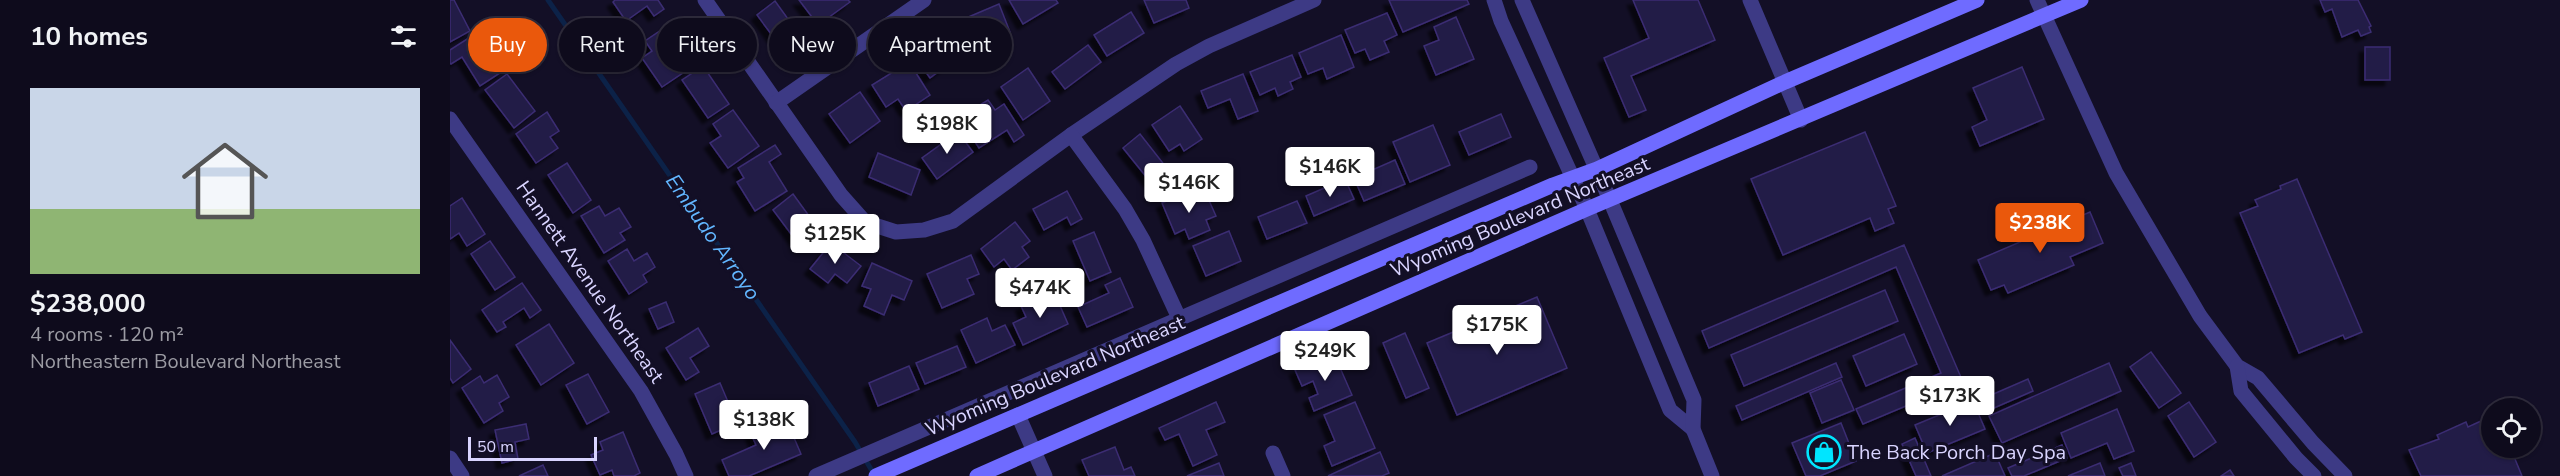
<!DOCTYPE html>
<meta charset="utf-8">
<style>
:root{--surface:#0e0b1c;--page:#1c1929;--text:#f1f3f6;--muted:#9b9ba3;--line:#2e2b3b;--accent:#ea580c}
body{margin:0;font-family:"Nunito Sans",sans-serif;background:var(--page);color:var(--text);height:100vh;display:flex;flex-direction:column;font-size:22px;white-space:nowrap}
*{box-sizing:border-box;margin:0}
p{font-size:20px;color:var(--muted)}
.icon{flex:none;width:33px;height:33px;fill:none;stroke:currentColor;stroke-width:2;stroke-linecap:round;stroke-linejoin:round}
.map{position:relative;flex:1;overflow:hidden}
.details{display:flex;flex-direction:column;background:var(--surface);width:450px}
.details>*{flex:none}
.hud{position:absolute;left:18px;top:18px;width:570px;height:54px;display:flex;gap:12px}
.buttons{position:absolute;left:2031px;top:398px;display:grid;gap:12px}
.buttons a{display:grid;place-items:center;width:60px;height:60px;border-radius:50%;background:var(--surface);box-shadow:0 2px 4px #0004,0 0 0 2px var(--line);font-size:30px}
.scale{position:absolute;left:18px;bottom:15px;width:129px;box-sizing:border-box;padding-left:6px;border:3px solid #d9d4ff;border-top:0;font-size:16px;line-height:21px;white-space:nowrap;color:#d9d4ff;-webkit-text-stroke:4px #130f26;paint-order:stroke}
.price{position:absolute;translate:-50% -51px;padding:0 14px;border-radius:6px;background:#fff;color:#222;font-size:20px;line-height:39px;filter:drop-shadow(0 2px 3px #0008)}
.price::after{content:'';position:absolute;left:50%;top:36px;width:18px;height:14px;margin-left:-9px;background:inherit;clip-path:polygon(0 0,100% 0,50% 100%)}
.price.selected{background:var(--accent);color:#fff}
ul{padding:0;list-style:none}
li{display:grid;align-content:center;gap:12px;height:318px;padding:0 30px}
li span{display:grid;place-items:center;height:186px;border-radius:0px;color:#555}
li>.icon{margin-inline-start:auto}
span .icon{width:108px;height:108px;fill:#fffc;stroke-width:1}
li b{font-size:26px}
h2{display:flex;justify-content:space-between;align-items:center;height:72px;padding:0 30px;font-size:26px}
.tag{padding:0 21px;border-radius:27px;background:var(--surface);box-shadow:0 2px 4px #0004,0 0 0 2px var(--line);font-size:21px;line-height:54px}
.tag.selected{background:var(--accent);color:#fff}
main{display:flex;flex:1;min-height:0}
.map>svg:first-child{display:block}
.lines{fill:none;stroke-linecap:round;stroke-linejoin:round}
.stream{stroke:#0c2248;stroke-width:5}
.building{fill:#241b47;stroke:#3b2d73;stroke-width:1.5;filter:url(#shadow)}
.minor{stroke:#3d3a85;stroke-width:15}
.tertiary{stroke:#3d3a85;stroke-width:15}
.secondary{stroke:#6f6bff;stroke-width:15}
.labels{text-anchor:middle;dominant-baseline:central;stroke-width:6;stroke-linejoin:round;paint-order:stroke}
.street-label{font-size:20px;fill:#d9d4ff;stroke:#130f26}
.poi-label{font-size:20px;fill:#d9d4ff;stroke:#130f26;text-anchor:start}
.water-label{font-size:21px;font-style:italic;fill:#62b6ff;stroke:#130f26}
</style>
<main>
<section class="details">
<h2>10 homes<svg class="icon" aria-label="filters" viewBox="0 0 24 24"><path d="M4 7h16M4 17h16"/><circle cx="9" cy="7" r="2"/><circle cx="15" cy="17" r="2"/></svg></h2>
<ul>
<li><span style="background:linear-gradient(#c9d6e8 65%,#8fb573 0)"><svg class="icon" aria-label="home" viewBox="0 0 24 24"><path d="M3 11l9-7 9 7M6 9v11h12V9"/></svg></span><div><b>$238,000</b><p>4 rooms · 120 m²</p><p>Northeastern Boulevard Northeast</p></div></li>
</ul>
</section>
<div class="map">
<svg width="2110" height="476" viewBox="0 0 2110 476">
<defs>
<filter id="shadow"><feDropShadow dx="-5.5" dy="5.5" stdDeviation="1.5" flood-color="#0009"/></filter>
</defs>
<rect width="100%" height="100%" fill="#130f26"/>
<g class="lines">
<path class="stream" d="M98,0l307,442 20,34"/>
</g>
<g class="building">
<path d="M0,0h4l16,31 -20,11z"/>
<path d="M165,0h43l6,9 -10,7 -7,-10 -21,15 -13,-19z"/>
<path d="M349,0h49l2,2 -32,23z"/>
<path d="M559,0h47l2,3 -35,21z"/>
<path d="M694,0h42l3,8 -35,15z"/>
<path d="M939,0h78l2,4 -66,28z"/>
<path d="M1183,0h65l17,40 -84,36 15,34 -17,7 -25,-59 45,-20z"/>
<path d="M1870,0h38l13,26 -2,1 2,5 -10,4 -3,-6 -16,7 -10,-28 -7,3z"/>
<path d="M325,1l26,36 -18,13 -26,-35z"/>
<path d="M549,4l11,28 -22,10 -3,-5 -16,7 -10,-23z"/>
<path d="M681,12l13,21 -37,23 -13,-21z"/>
<path d="M937,13l10,22 -13,6 5,11 -19,8 -5,-11 -10,4 -10,-23z"/>
<path d="M1006,17l18,42 -38,16 -12,-29 15,-6 -5,-13z"/>
<path d="M226,20l26,40 -40,27 -20,-29 10,-7 -7,-10z"/>
<path d="M28,32l25,39 -23,15 -18,-29 -11,7 -1,-1v-13z"/>
<path d="M502,34l13,18 -35,26 -13,-18z"/>
<path d="M891,35l13,32 -27,12 -4,-11 -15,6 -9,-21z"/>
<path d="M638,45l13,17 -36,27 -13,-17z"/>
<rect x="1915" y="47" width="25" height="33"/>
<path d="M842,55l9,22 -11,5 3,7 -15,7 -3,-8 -15,7 -10,-23z"/>
<path d="M459,62l21,33 -24,16 -8,-12 -12,8 -14,-22z"/>
<path d="M253,66l26,38 -21,14 -26,-38z"/>
<path d="M1572,67l22,52 -64,27 -8,-19 15,-7 -14,-32z"/>
<path d="M578,68l22,33 -27,19 -22,-33z"/>
<path d="M57,74l28,37 -21,17 -29,-38z"/>
<path d="M793,74l15,37 -20,8 -8,-20 -22,9 -7,-17z"/>
<path d="M410,92l20,29 -30,22 -21,-29z"/>
<path d="M538,100l7,10 9,-6 20,31 -10,7 -7,-12 -28,18 -13,-20 15,-9 -6,-11z"/>
<path d="M730,106l22,33 -18,12 -4,-7 -11,7 -17,-26z"/>
<path d="M283,110l26,36 -31,22 -18,-25 11,-7 -8,-12z"/>
<path d="M97,112l12,19 -9,6 8,11 -22,15 -20,-29z"/>
<path d="M1051,114l10,23 -42,18 -10,-23z"/>
<path d="M983,125l17,40 -40,17 -17,-40z"/>
<path d="M508,132l15,20 -36,27 -15,-21z"/>
<path d="M1415,132l31,74 -8,3 6,14 -19,8 -5,-13 -87,37 -32,-76z"/>
<path d="M690,134l37,47 -17,13 -37,-46z"/>
<path d="M325,145l6,9 -12,8 18,29 -32,20 -18,-29 7,-4 -6,-10z"/>
<path d="M428,153l42,17 -9,25 -42,-18z"/>
<path d="M945,160l10,24 -41,17 -10,-23z"/>
<path d="M117,163l24,37 -18,13 -25,-38z"/>
<path d="M895,179l9,20 -40,17 -8,-20z"/>
<path d="M1847,179l65,153 -17,7 -2,-4 -44,18 -59,-140 18,-7 -3,-6 26,-11 -1,-3z"/>
<path d="M743,190l4,10 10,-4 9,20 -10,4 4,10 -21,9 -4,-10 -10,5 -13,-31z"/>
<path d="M617,191l15,28 -11,6 -4,-8 -23,13 -11,-21z"/>
<path d="M343,194l27,37 -20,15 -27,-36z"/>
<path d="M12,198l23,36 -18,12 -8,-13 -9,6v-33z"/>
<path d="M847,201l10,22 -40,16 -9,-22z"/>
<path d="M149,206l6,10 14,-8 12,19 -11,6 5,7 -21,13 -23,-37z"/>
<path d="M1640,212l13,31 -33,14 4,8 -66,28 -4,-8 -13,5 -13,-30z"/>
<path d="M565,222l15,19 -8,6 7,10 -17,13 -8,-11 -10,8 -13,-18z"/>
<path d="M779,231l12,30 -35,15 -13,-30z"/>
<path d="M644,232l17,40 -21,9 -17,-40z"/>
<path d="M40,241l25,36 -20,13 -24,-36z"/>
<path d="M381,243l30,23 -14,17 -12,-9 -7,9 -18,-14z"/>
<path d="M1454,245l59,137 -100,42 -7,-15 85,-36 -45,-106 -187,81 -7,-17z"/>
<path d="M177,249l7,12 13,-8 8,14 -12,8 4,7 -18,12 -21,-33z"/>
<path d="M521,255l8,19 -12,5 7,15 -32,14 -15,-34z"/>
<path d="M422,263l40,18 -8,19 -12,-5 -8,20 -20,-9 7,-17 -9,-3z"/>
<path d="M670,278l13,29 -46,20 -9,-20 31,-14 -4,-8z"/>
<path d="M72,283l19,27 -11,8 -6,-10 -21,14 3,5 -9,5 -15,-22z"/>
<path d="M1435,290l13,31 -154,65 -13,-31z"/>
<path d="M604,292l14,32 -45,21 -10,-22 13,-6 -5,-11z"/>
<path d="M1087,297l30,71 -110,47 -30,-72z"/>
<path d="M216,302l8,20 -16,7 -9,-20z"/>
<path d="M537,318l5,13 13,-6 10,20 -39,18 -15,-33z"/>
<path d="M99,324l25,39 -33,22 -25,-40z"/>
<path d="M248,328l11,18 -19,12 9,14 -13,8 -20,-32z"/>
<path d="M955,333l24,55 -23,10 -23,-55z"/>
<path d="M1454,334l13,30 -51,22 -13,-30z"/>
<path d="M0,340l21,29 -18,14 -3,-5z"/>
<path d="M507,346l9,21 -41,17 -9,-21z"/>
<path d="M1701,352l30,41 -22,15 -29,-41z"/>
<path d="M884,354l18,41 -38,16 -5,-13 9,-4 -5,-13 -11,5 -7,-16z"/>
<path d="M1386,363l6,14 -100,43 -6,-14z"/>
<path d="M1659,363l12,28 -119,52 -13,-27z"/>
<path d="M459,366l10,23 -41,17 -9,-23z"/>
<path d="M138,374l21,38 -22,12 -21,-39z"/>
<path d="M47,375l12,22 -10,6 4,8 -19,12 -22,-35 18,-12 4,7z"/>
<path d="M1578,379l5,12 -39,17 -5,-12z"/>
<path d="M1391,380l13,30 -32,13 -12,-30z"/>
<path d="M270,383l17,40 -25,11 -17,-40z"/>
<path d="M1523,401l12,28 -58,24 -12,-28z"/>
<path d="M766,402l9,20 -19,8 11,25 -24,11 -14,-32 -14,6 -6,-12z"/>
<path d="M905,402l20,46 -43,18 -8,-20 11,-5 -11,-26z"/>
<path d="M1739,402l27,40 -22,15 -26,-41z"/>
<path d="M1667,409l17,42 -20,8 -7,-16 -36,15 -10,-25z"/>
<path d="M2042,416v31h18l12,29h-101l-12,-26 30,-11 -2,-4 29,-13 2,5z"/>
<path d="M336,419l15,35 -52,22h-20l-7,-16 34,-15 -5,-11z"/>
<path d="M1391,423l15,38 -36,15h-14l-14,-33z"/>
<path d="M76,424l3,15 -14,3 3,17 -16,4 -7,-33z"/>
<path d="M173,432l17,41 -6,3h-20l-2,-6 -12,5 -9,-20 12,-5 -3,-8z"/>
<path d="M1465,438l16,38h-15l-14,-32z"/>
<path d="M1612,445l5,13 -43,18h-12l-4,-8z"/>
<path d="M665,447l9,23 7,-3 4,9h-46l-7,-16z"/>
<path d="M930,452l9,21 -7,3h-54z"/>
<path d="M1545,453l10,23h-63z"/>
<path d="M769,463l5,13h-37z"/>
<path d="M1650,463l5,13h-37z"/>
<path d="M1681,463l5,13h-13l-4,-8z"/>
<path d="M93,465l5,11h-29z"/>
<path d="M1780,470l4,6h-13z"/>
</g>
<g class="lines">
<g class="minor">
<path d="M255,0l136,195 24,27 31,10 28,-2 29,-9 118,-86 105,-71 33,-18 105,-46"/>
<path d="M1300,0l51,120"/>
<path d="M326,103l148,-103"/>
<path d="M0,119l191,272 35,63 10,22"/>
<path d="M621,135l54,74 18,31 36,78"/>
<path d="M568,415l27,61"/>
<path d="M823,453l10,23"/>
<path d="M0,458l12,18"/>
<path d="M366,476l714,-309"/>
</g>
<g class="tertiary">
<path d="M1044,0l7,21 86,188 83,201 23,19"/>
<path d="M1072,0l88,200 84,200 -1,29 19,47"/>
<path d="M1587,0l79,173 84,143 37,50 21,12 55,65 32,33"/>
<path d="M1787,366l4,25 55,67 18,18"/>
</g>
<g class="secondary">
<path d="M426,476l677,-291 44,-16 188,-87 192,-82"/>
<path d="M527,476l610,-267 494,-209"/>
</g>
</g>
<defs>
<g id="shop-ring" transform="scale(1.725)"><circle r="9.5" fill="#130f26" stroke="#00e5ff" stroke-width="1.5"/><path d="M-5-2.5h2.3a2.7 3.5 0 0 1 5.4 0H5L5.5 6h-11ZM-1.5-2.5h3a1.5 2.3 0 0 0-3 0Z" fill="#00e5ff"/></g>
</defs>
<g fill-rule="evenodd">
<use href="#shop-ring" x="1374" y="452"/>
</g>
<g class="labels">
<g class="street-label">
<text transform="translate(1070 217) rotate(-23)">Wyoming Boulevard Northeast</text>
<text transform="translate(140 282) rotate(55)">Hannett Avenue Northeast</text>
<text transform="translate(605 376) rotate(-23)">Wyoming Boulevard Northeast</text>
</g>
<g class="poi-label">
<text x="1397" y="452">The Back Porch Day Spa</text>
</g>
<g class="water-label">
<text transform="translate(263 237) rotate(55)">Embudo Arroyo</text>
</g>
</g>
</svg>
<div class="buttons">
<a><svg class="icon" aria-label="locate" viewBox="0 0 24 24"><circle cx="12" cy="12" r="6"/><path d="M12 2v4M12 18v4M2 12h4M18 12h4"/></svg></a>
</div>
<div class="scale">50 m</div>
<b class="price" style="left:497px;top:155px">$198K</b>
<b class="price" style="left:880px;top:198px">$146K</b>
<b class="price" style="left:739px;top:214px">$146K</b>
<b class="price selected" style="left:1590px;top:254px">$238K</b>
<b class="price" style="left:385px;top:265px">$125K</b>
<b class="price" style="left:590px;top:319px">$474K</b>
<b class="price" style="left:1047px;top:356px">$175K</b>
<b class="price" style="left:875px;top:382px">$249K</b>
<b class="price" style="left:1500px;top:427px">$173K</b>
<b class="price" style="left:314px;top:451px">$138K</b>
<div class="hud">
<a class="tag selected">Buy</a>
<a class="tag">Rent</a>
<a class="tag">Filters</a>
<a class="tag">New</a>
<a class="tag">Apartment</a>
</div>
</div>
</main>
